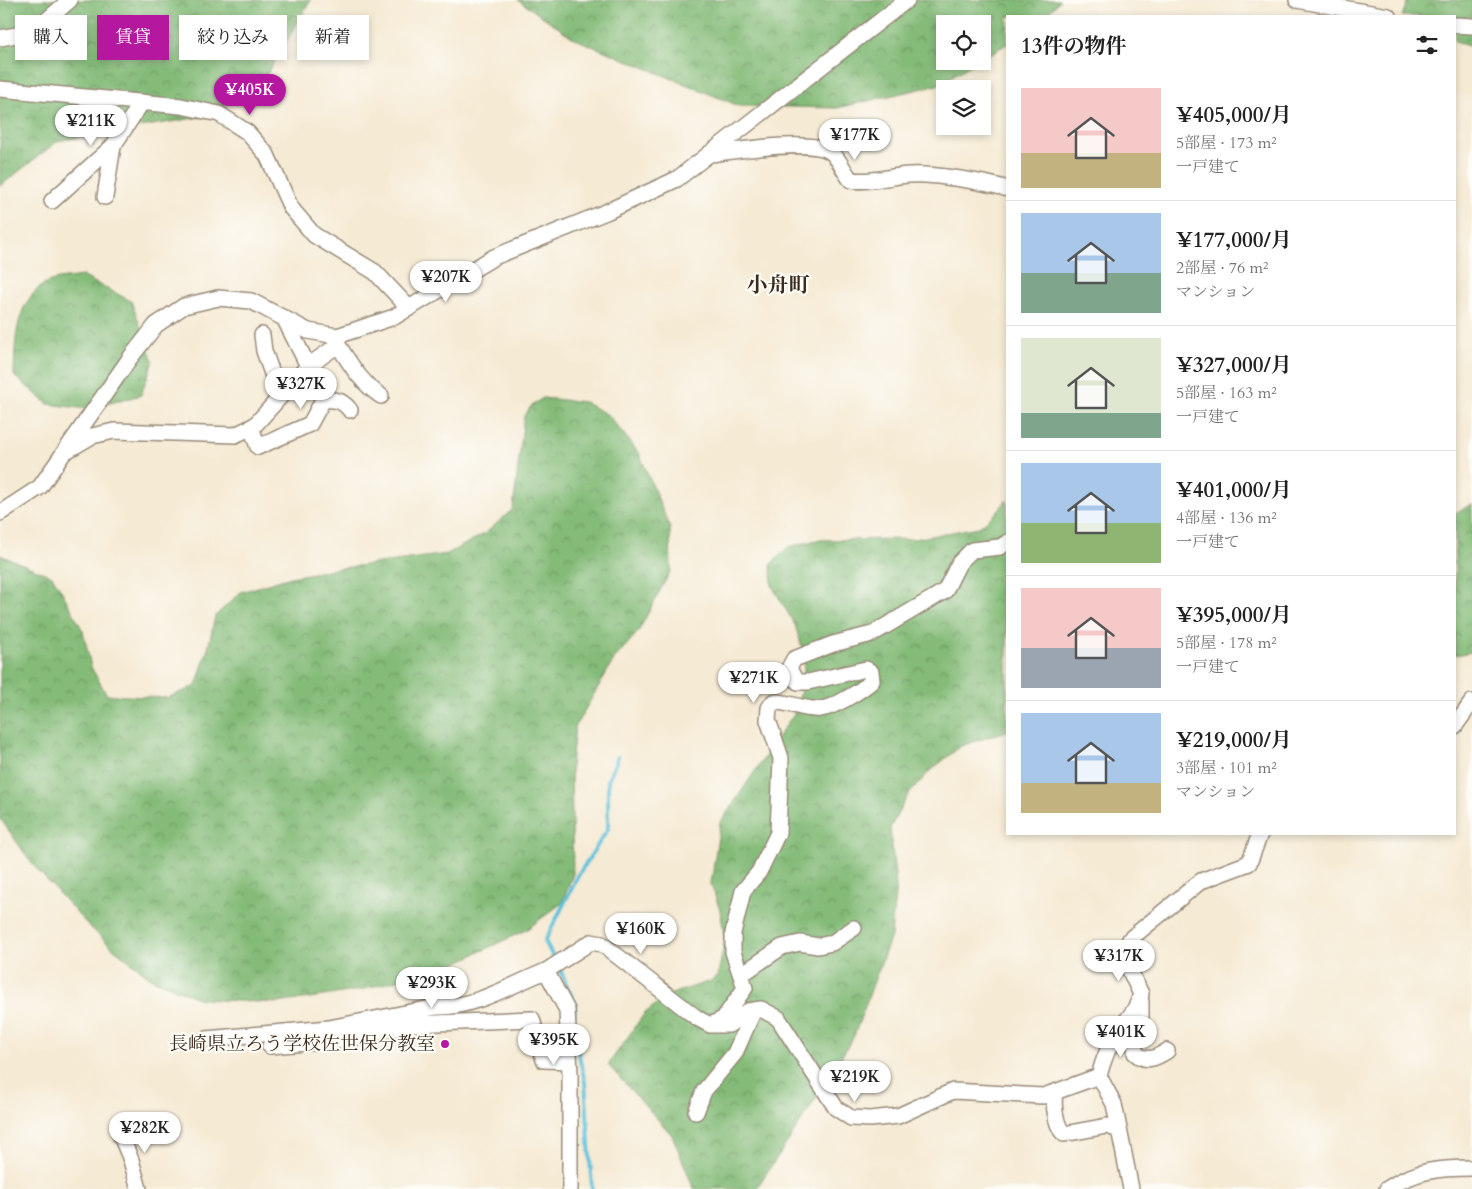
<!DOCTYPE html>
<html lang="ja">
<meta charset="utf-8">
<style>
:root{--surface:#fff;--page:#f6f6f6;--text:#222;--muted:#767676;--line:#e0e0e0;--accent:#b5179e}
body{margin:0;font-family:Cardo,"Noto Serif JP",serif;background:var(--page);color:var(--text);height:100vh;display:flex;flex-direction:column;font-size:19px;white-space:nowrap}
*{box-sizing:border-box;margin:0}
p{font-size:16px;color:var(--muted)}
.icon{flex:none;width:28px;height:28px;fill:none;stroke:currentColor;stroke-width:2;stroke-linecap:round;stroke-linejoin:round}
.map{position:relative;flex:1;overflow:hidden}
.panel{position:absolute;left:1006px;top:15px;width:450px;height:820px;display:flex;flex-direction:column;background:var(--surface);border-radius:0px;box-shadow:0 2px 8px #0003}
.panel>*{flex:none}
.guide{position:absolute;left:15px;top:15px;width:475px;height:45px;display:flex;gap:10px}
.buttons{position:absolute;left:936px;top:15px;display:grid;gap:10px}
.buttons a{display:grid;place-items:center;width:55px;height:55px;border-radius:0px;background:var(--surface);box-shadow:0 2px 8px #0003;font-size:25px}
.price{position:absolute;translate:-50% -42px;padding:0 11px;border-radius:18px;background:#fff;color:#222;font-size:16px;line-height:32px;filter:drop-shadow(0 1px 2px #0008)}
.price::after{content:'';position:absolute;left:50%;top:30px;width:15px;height:11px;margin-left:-8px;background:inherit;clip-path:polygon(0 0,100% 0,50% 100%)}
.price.selected{background:var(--accent);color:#fff}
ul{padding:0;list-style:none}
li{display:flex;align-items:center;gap:15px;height:125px;padding:0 15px}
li+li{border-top:1px solid var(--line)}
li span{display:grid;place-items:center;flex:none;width:140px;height:100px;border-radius:0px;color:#555}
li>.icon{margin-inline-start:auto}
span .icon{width:60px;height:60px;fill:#fffc;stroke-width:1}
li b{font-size:21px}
h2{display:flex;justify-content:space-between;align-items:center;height:60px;padding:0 15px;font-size:21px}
.chip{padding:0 18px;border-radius:0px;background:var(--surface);box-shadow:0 2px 8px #0003;font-size:18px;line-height:45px}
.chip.selected{background:var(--accent);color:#fff}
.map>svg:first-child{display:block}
.forest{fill:url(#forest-crowns);stroke:#60724b}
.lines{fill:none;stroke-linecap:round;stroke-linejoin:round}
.stream{stroke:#5ec1dc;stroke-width:4}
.minor-casing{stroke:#988a78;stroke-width:18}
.minor{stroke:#fff;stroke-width:15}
.poi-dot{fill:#b5179e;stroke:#fdfcf7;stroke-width:2}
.labels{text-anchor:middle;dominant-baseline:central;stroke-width:4.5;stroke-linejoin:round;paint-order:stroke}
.poi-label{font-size:19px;fill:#3b2a1e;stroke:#fdfcf7;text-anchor:end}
.quarter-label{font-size:21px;font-weight:bold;fill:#3b2a1e;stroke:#fdfcf7}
</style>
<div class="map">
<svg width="1472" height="1189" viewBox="0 0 1472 1189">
<defs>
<pattern id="forest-crowns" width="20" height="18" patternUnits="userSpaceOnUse" patternTransform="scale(1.25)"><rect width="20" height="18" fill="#84bb78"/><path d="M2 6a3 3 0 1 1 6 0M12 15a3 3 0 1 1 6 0" fill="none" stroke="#6d9862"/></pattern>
</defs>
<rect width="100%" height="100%" fill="#fdfcf7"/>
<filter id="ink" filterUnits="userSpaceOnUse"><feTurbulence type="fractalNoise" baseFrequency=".02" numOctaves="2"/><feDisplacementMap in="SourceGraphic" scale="10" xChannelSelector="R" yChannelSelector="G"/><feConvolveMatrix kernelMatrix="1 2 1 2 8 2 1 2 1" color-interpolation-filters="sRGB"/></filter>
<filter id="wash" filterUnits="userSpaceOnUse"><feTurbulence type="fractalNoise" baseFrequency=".0096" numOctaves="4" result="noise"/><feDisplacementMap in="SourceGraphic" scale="20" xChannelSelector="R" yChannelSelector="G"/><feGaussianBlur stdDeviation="1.12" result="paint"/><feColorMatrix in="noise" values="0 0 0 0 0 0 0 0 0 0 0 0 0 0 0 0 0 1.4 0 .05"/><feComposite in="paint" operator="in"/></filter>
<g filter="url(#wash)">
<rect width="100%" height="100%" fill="#f5ead3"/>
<g class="forest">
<path d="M0,0h311l-46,77 -29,23 -30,16 -148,25 -58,45z"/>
<path d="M518,0h542l-14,16h-38l-1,28 -24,14 -1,-34h-37v37h33l-41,24 -100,23 -98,-2 -164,-67z"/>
<path d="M1408,0h64v47l-17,-5v-26h-53z"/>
<path d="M82,276l49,25 22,60 -12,34 -53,14 -40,-5 -34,-28c1,-33 0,-71 30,-92 9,-6 28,-6 38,-8z"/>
<path d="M543,398l41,4 24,13 31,38 31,75 1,42 -33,62 -23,26 -40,69 -4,38 2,109 -11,29 -36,27 -72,34 -93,26 -83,13 -40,-2 -38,-2 -48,-20 -39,-31 -26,-24 -54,-59 -33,-47v-263l52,21 9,14 22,41 8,36 16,28 60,3 29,-12 13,-41 6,-29 26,-24 50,-15 44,-8 112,-15 39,-21 27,-24 11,-93 8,-11z"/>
<path d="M1007,500v231l-46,15 -31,25 -22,24 -18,33 6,57 -5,51 -37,100 -42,69 -56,84h-62l-22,-54 -64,-70 36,-51 24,-19 43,-14 7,-6 7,-36 -5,-29 -9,-26 9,-61 77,-114 7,-36v-19l-9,-29 -23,-39 -1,-22 17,-17 29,-7 97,-1 65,-12 16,-13z"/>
<path d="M1472,504v148l-17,3v-142z"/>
</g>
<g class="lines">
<g class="stream">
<path d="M555,961l-10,-20 34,-67 29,-45v-49l10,-23"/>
<path d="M559,967l16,37 -1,12"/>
<path d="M575,1038l10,44 7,107"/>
</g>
</g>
</g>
<g filter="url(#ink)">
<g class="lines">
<g class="minor-casing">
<g id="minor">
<path d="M1297,0l91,16"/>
<path d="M1455,25l17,1"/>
<path d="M0,38l33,-6 37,-32"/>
<path d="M0,89l181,17 38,8 28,18 20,23 24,53 23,27 61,37 34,36"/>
<path d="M709,154c26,-3 103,-16 122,-2 8,6 13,20 20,28 19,3 39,-4 58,-5 23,-2 76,7 99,14"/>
<path d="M105,197l8,-51"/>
<path d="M52,201l61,-55 29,-44"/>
<path d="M262,335l2,16 16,45"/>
<path d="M338,345c13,20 23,38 43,51"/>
<path d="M323,400c13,-1 19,0 27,10"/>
<path d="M251,427l7,20 52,-23 13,-24 -15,-34 30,-21 -1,-9"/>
<path d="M68,450l24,-14 22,-5 121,4 19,-9 54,-60 -24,-48"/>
<path d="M0,513l40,-26 90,-129 26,-33 28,-19 34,-8 33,3 57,30 29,5 57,-19 100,-60 112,-45 71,-33 230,-179"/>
<path d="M1455,726l17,-24"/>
<path d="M742,974l40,-27 18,-4 18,3 14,-3 22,-15"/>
<path d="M1141,1001v19l-6,22v11c11,10 21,5 32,-2"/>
<path d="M712,1024l11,-5 22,-31 -12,-36v-19l10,-42 16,-19 19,-39 3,-75 -13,-38 1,-12 4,-6c16,-1 31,9 47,7 14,-1 42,-19 52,-28l-1,-9 -5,-3 -58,13h-10l-5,-6 -4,-8 5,-9 39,-15 39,-10 73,-43 14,-28 13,-13 28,-3 8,-5"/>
<path d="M206,1039l123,-11 107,-21c38,1 75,-22 110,-36"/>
<path d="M270,1046l73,-6 71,-16 118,-5 12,41 25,1"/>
<path d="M1099,1076l-44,16c-2,12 0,33 9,42l43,-8 12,4"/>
<path d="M696,1112l8,-21 31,-38 19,-43"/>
<path d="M119,1131l12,29 8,29"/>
<path d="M570,1189v-115l-3,-64 -21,-39 45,-29 11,2 95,74 13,7h19l19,-14 13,-2 17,9 58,90 15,10 19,1 28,-3 55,-25 90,5 12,-4"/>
<path d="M1131,1189l-17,-85 -15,-28c4,-16 10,-31 19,-45 10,-13 19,-21 23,-37l-11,-23 -5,-18 5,-14 71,-58 48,-18 11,-29"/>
<path d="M1387,1189c29,-19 52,-21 85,-21"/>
</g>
</g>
<use href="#minor" class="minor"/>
</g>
</g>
<circle class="poi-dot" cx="445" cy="1044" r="5"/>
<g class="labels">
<g class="poi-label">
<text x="435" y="1044">長崎県立ろう学校佐世保分教室</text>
</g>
<g class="quarter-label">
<text x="778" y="285">小舟町</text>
</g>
</g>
</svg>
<div class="buttons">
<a><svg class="icon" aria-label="locate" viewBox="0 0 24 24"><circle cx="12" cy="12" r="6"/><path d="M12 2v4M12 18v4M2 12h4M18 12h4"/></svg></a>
<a><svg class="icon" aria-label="layers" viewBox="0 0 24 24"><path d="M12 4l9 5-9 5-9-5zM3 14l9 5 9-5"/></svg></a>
</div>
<b class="price selected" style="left:250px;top:116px">¥405K</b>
<b class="price" style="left:91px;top:147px">¥211K</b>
<b class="price" style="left:855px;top:161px">¥177K</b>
<b class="price" style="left:446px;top:303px">¥207K</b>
<b class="price" style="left:301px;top:410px">¥327K</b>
<b class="price" style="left:754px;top:704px">¥271K</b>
<b class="price" style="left:641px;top:955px">¥160K</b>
<b class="price" style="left:1119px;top:982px">¥317K</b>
<b class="price" style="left:432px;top:1009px">¥293K</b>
<b class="price" style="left:1121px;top:1058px">¥401K</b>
<b class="price" style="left:554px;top:1066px">¥395K</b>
<b class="price" style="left:855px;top:1103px">¥219K</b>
<b class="price" style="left:145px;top:1154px">¥282K</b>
<div class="guide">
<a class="chip">購入</a>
<a class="chip selected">賃貸</a>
<a class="chip">絞り込み</a>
<a class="chip">新着</a>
</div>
<section class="panel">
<h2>13件の物件<svg class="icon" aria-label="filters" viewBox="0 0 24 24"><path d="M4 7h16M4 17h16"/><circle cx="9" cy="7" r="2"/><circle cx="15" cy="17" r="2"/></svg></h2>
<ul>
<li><span style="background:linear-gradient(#f6c9c9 65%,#c2b280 0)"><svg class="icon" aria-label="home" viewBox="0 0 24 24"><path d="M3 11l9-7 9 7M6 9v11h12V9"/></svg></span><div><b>¥405,000/月</b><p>5部屋 · 173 m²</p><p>一戸建て</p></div></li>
<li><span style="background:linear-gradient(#a9c7e8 60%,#7fa58c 0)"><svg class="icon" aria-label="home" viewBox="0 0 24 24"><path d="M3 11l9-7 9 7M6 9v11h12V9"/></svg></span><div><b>¥177,000/月</b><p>2部屋 · 76 m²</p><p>マンション</p></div></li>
<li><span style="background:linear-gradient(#dfe7d0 75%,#7fa58c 0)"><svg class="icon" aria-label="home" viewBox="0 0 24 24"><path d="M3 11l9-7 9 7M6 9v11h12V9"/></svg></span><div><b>¥327,000/月</b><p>5部屋 · 163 m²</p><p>一戸建て</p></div></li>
<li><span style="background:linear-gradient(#a9c7e8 60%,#8fb573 0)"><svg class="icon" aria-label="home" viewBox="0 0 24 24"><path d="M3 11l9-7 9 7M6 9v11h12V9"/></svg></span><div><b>¥401,000/月</b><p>4部屋 · 136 m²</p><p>一戸建て</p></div></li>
<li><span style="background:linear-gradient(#f6c9c9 60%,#9aa5b1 0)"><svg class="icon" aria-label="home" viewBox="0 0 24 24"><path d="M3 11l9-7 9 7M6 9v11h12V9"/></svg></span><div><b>¥395,000/月</b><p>5部屋 · 178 m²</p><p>一戸建て</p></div></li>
<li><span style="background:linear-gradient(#a9c7e8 70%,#c2b280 0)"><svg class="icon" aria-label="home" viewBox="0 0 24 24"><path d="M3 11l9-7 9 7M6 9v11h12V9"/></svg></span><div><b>¥219,000/月</b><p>3部屋 · 101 m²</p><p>マンション</p></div></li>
</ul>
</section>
</div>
